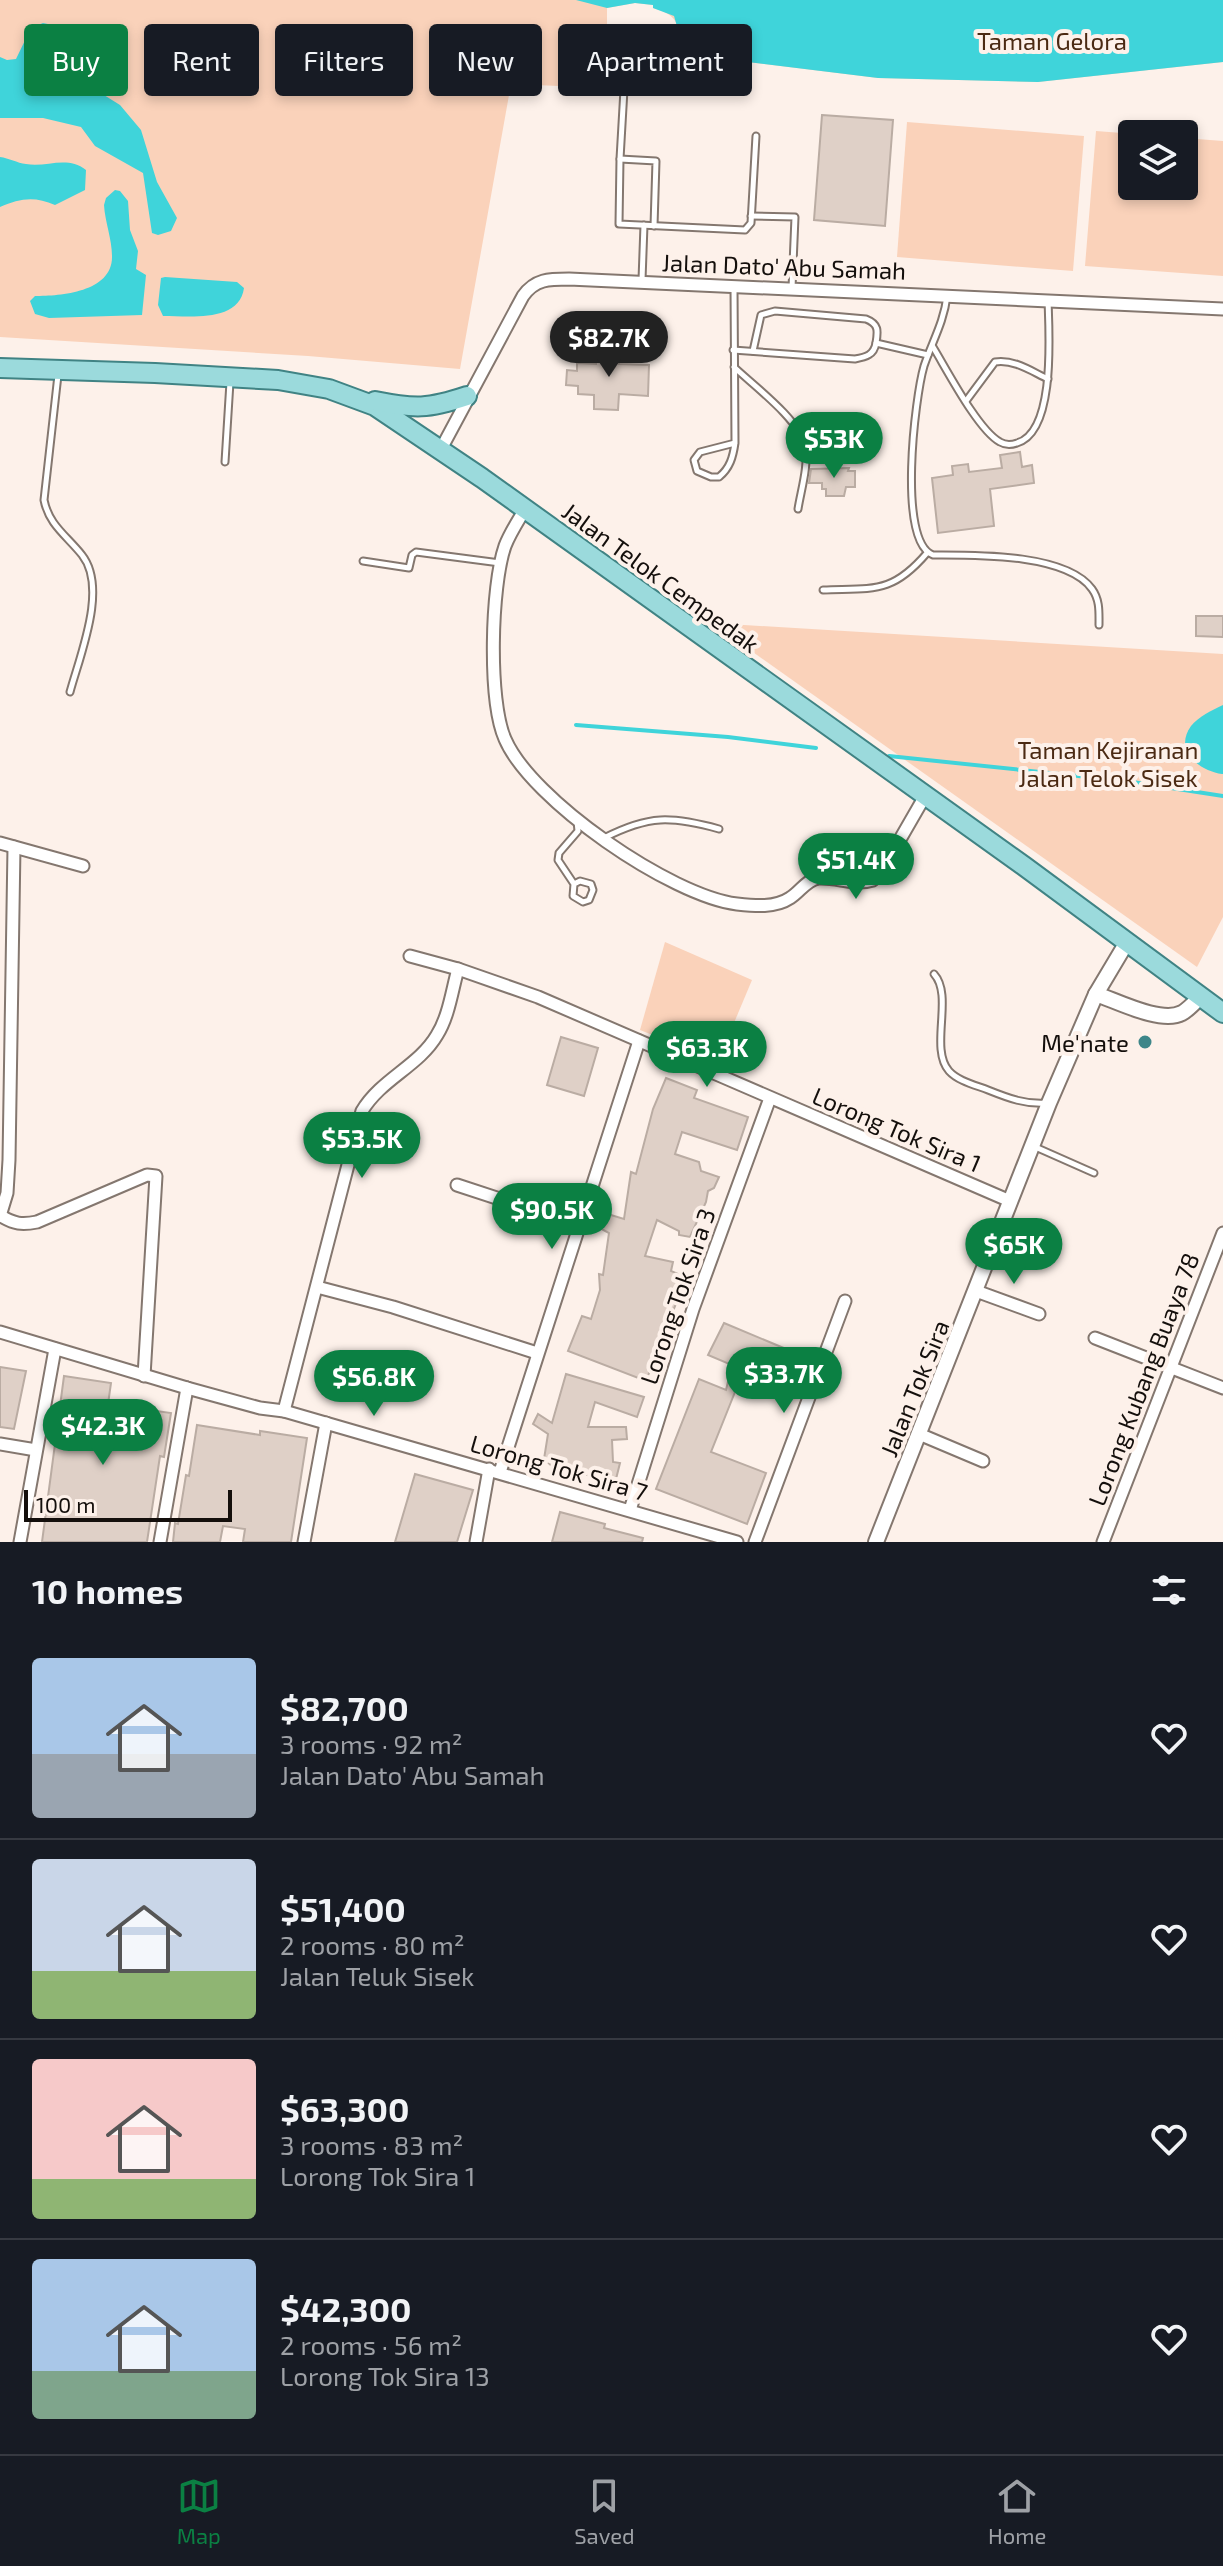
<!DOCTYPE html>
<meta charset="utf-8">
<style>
:root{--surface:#171b24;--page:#242831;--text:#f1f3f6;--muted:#9ea1a6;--line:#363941;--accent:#0b8043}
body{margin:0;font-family:"Exo 2",sans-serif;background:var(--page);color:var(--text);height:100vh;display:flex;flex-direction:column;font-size:30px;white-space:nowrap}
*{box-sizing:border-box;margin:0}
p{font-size:26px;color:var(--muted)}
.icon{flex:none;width:44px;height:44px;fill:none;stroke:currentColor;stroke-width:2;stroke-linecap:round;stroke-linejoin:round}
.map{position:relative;height:1542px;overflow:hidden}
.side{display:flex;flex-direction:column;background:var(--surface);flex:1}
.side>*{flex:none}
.top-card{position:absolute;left:24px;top:24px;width:800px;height:72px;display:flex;gap:16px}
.controls{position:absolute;left:1118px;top:120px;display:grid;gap:16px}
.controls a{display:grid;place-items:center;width:80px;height:80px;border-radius:8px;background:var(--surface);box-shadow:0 4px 12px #0003;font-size:40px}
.scale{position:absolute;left:24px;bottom:20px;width:208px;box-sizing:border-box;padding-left:8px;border:4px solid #140f0c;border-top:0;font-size:22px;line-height:28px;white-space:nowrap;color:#140f0c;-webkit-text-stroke:6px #fdf1ea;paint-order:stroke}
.price{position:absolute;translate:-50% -68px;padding:0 18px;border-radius:28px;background:var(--accent);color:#fff;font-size:26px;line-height:52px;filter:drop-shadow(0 2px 4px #0008)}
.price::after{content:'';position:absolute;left:50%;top:48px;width:24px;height:18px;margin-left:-12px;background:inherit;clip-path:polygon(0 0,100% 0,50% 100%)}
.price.active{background:#222;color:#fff}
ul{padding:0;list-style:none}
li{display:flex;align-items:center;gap:24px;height:200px;padding:0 32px}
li+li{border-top:2px solid var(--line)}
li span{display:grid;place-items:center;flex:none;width:224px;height:160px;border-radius:8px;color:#555}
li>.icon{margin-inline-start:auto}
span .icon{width:96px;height:96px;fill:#fffc;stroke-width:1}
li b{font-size:34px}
h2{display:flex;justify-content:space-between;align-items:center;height:96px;padding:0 32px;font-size:34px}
.tag{padding:0 28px;border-radius:8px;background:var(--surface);box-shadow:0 4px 12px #0003;font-size:28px;line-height:72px}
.tag.active{background:var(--accent);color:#fff}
.tabs{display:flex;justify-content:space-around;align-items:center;height:112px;border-top:2px solid var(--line);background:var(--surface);font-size:22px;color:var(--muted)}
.tabs a{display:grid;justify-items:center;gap:4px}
.tabs .active{color:var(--accent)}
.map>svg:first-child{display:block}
.green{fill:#fad2ba}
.water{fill:#3fd4da}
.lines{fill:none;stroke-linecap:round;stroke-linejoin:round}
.stream{stroke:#3fd4da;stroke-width:4}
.building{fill:#dfd0c7;stroke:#baaca3;stroke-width:2}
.service-casing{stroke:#84776f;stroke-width:9}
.minor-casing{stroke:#84776f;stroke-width:15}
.tertiary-casing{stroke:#84776f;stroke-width:18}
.primary-casing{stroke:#408384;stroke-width:22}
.service{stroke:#fff;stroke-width:5}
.minor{stroke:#fff;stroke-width:11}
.tertiary{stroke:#fff;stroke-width:14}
.primary{stroke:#9bdadc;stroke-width:18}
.poi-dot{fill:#3d8689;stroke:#fdf1ea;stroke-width:3}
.labels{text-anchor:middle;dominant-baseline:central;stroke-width:8;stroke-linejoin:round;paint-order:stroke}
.park-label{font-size:24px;fill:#4b2a13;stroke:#fdf1ea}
.street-label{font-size:24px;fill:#140f0c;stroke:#fdf1ea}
.poi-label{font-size:24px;fill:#140f0c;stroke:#fdf1ea;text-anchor:end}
</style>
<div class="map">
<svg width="1223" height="1542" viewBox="0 0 1223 1542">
<rect width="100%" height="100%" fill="#fdf1ea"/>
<g class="green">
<path d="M0,0h1223v62l-185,20 -160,-4 -187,-23c-22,-15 1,-37 -38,-47v-3l-18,-2 -28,5v80l-96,-4 -51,285 -152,-13 -308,-19z"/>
<path d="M907,122l177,14 -11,135 -176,-14z"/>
<path d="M1096,131l39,3h-3v52h52v-48l39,3v135l-138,-10z"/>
<path d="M712,623l511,31v263l-26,50z"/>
<path d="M665,942l87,38 -34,81 -78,-31z"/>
</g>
<g class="water">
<path d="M576,0h647v62l-185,20 -160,-4 -187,-23 -7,-5 -10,-34 -21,-8v-3l-18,-2 -28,5z"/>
<path d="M43,23l19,4 19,31 8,22 15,15 16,10 21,25 16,52 20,36 -6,13 -13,4 -6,-2 -9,-60 -48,-27 -14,-19 -38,-9h-43v-61l7,3 9,-1 15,-31z"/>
<path d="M0,157c9,1 17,6 26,7 20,4 41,-9 60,6l-1,20 -30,15c-20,-9 -35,-7 -55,2z"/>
<path d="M115,190l5,1 8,10 2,29 8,21 -2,18 10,6 -4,40 -93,3 -14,-4 -5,-13 5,-5c26,0 78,-4 77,-40 0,-17 -7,-34 -8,-51l2,-7z"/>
<path d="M165,277l72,5 7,6c-5,35 -55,28 -81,28l-5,-11 3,-27z"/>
<path d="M1223,705v69h-1c-22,-3 -49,-23 -31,-48 7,-9 21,-16 32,-21z"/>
</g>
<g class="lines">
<g class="stream">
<path d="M576,725l152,12 88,11"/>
<path d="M889,756l237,25 97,15"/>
</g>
</g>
<g class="building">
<path d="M822,115l71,5 -8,106 -71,-6z"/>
<path d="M596,346l24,1 -1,17 30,1 -1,31 -29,-2 -1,16 -24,-1v-14l-16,-1v-8l-12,-1 1,-15 10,1v-8l19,1z"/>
<path d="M1020,452l2,15 10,-2 2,18 -44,6 4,37 -56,7 -6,-55 21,-3 -1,-9 16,-2 1,8 33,-4 -2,-13z"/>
<path d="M849,468l-1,3h7v16h-9l-2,9h-18v-7h-4v-6h-13l2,-14z"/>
<path d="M1196,616h27v21l-27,-1z"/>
<path d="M561,1037l37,11 -14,48 -37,-11z"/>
<path d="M666,1078l31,12 -3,8 54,19 -11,33 -55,-18 -7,22 24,8 2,9 18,6 -5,11 -6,3 -2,11 -16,35 -11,-2v-4l-22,-11 -12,36 28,6 -2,9 16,7 -26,61 6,5 -4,10 -6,-2 -11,29 -78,-30 14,-35 9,3 9,-29 -1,-16 4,1 6,-42 -13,-7 5,-14 23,7 7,-47 5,2 17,-65z"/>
<path d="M724,1323l62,26 18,12 -18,40 -34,-13 -4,4 -11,-5 -26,65 55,21 -19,51 -91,-35 43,-110 27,11 6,-25 -24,-10z"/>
<path d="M0,1367l26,4 -12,58 -14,-2z"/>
<path d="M566,1374l78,23 -7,20 -42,-15 -7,25h38l1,12 -15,1 1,22 7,1 -5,20 -28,-8 -1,-3 -24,3 -18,-16 4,-25 -15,-10 5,-10 14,9z"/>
<path d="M64,1376l47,7 -3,21 63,9 -7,44 -4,-1 -13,86h-105z"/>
<path d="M197,1425l63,10v-4l47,7 -16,104h-48l2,-13 -22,-3 -3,16h-47l2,-19 3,1 8,-49 3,1z"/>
<path d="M415,1474l58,16 -16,52h-62z"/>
<path d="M560,1512l45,12 -1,4 39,10 -1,4h-90z"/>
</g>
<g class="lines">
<g class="service-casing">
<g id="service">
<path d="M696,74l-71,-2 -5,87 -1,65 126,6 6,-7 5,-87"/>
<path d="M620,159l36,2 -2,65"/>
<path d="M751,216l44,1 -3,71"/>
<path d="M642,280l2,-55"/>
<path d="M734,287l1,156c-2,14 -5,25 -16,34h-8l-14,-6 -3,-11 6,-8 35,-9"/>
<path d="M947,296c-3,26 -15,46 -23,70 -9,31 -27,176 9,189 40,0 133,-2 159,34 8,11 7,23 7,36"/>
<path d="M933,347c14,23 45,83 67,95 5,3 11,3 17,1 39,-11 32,-110 31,-143"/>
<path d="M733,350l122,9c11,-2 19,-4 21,-16l52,12"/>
<path d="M753,351l8,-36 14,-4 91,8c13,5 12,12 10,24"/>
<path d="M734,367c19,18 66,53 71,79 4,19 -4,44 -7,63"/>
<path d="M58,375l-14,125c5,25 22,35 38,55 26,33 -2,100 -12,137"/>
<path d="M966,401l29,-39c19,-3 36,9 53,17"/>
<path d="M225,462l5,-80"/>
<path d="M363,561l46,7 3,-13 4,-3 84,11"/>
<path d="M823,590c51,-2 69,4 104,-37"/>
<path d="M604,838c45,-23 67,-22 115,-9"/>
<path d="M574,884l6,-3 11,3 2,6 -4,10 -6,2 -10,-6 1,-12 -16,-24 1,-7 19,-22 -1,-10"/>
<path d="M934,974c20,22 -5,74 15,97 9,10 26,14 39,19 20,8 38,15 60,13"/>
<path d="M1033,1146l61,27"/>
</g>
</g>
<g class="minor-casing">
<g id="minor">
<path d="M441,449l82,-153c12,-17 26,-17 46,-17l654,30"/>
<path d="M525,509c-7,12 -15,24 -20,37 -14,40 -17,154 0,193 26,61 166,157 232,165 18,2 38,4 53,-6 10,-6 17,-19 29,-20 19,-1 35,8 54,2l14,-18 38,-66"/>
<path d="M0,843l83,23"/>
<path d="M410,956l48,13 80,28 472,204"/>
<path d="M457,1185l122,40"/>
<path d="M0,1216l7,-23 2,-33 5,-313"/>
<path d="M1,1216c13,8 21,9 36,6l110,-47 9,1 -12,200"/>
<path d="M317,1287l76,20 144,46"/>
<path d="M976,1291l63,23"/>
<path d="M0,1332l187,56 73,20 24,3 453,131"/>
<path d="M1095,1338l128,50"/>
<path d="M284,1411l78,-300c19,-32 57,-45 75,-76 12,-19 15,-45 21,-66"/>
<path d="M919,1434l64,27"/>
<path d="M0,1444l36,6"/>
<path d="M500,1472l139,-431"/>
<path d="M630,1510l63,-201 77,-211"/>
<path d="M20,1542l35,-193"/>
<path d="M160,1542l27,-154"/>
<path d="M304,1542l22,-119"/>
<path d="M476,1542l13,-73"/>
<path d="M755,1542l90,-241"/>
<path d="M1103,1542l120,-309"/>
</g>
</g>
<g class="tertiary-casing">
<g id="tertiary">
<path d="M1096,994c21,7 65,30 86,19 7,-4 13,-11 19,-17"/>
<path d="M876,1542l173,-439 47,-109 31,-52"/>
</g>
</g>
<g class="primary-casing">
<g id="primary">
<path d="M0,368l155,5 123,7 51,9 46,17 107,72 542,388 199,147"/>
<path d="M375,401c40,8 53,8 92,-5"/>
</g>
</g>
<use href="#service" class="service"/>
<use href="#minor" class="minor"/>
<use href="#tertiary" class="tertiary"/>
<use href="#primary" class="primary"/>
</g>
<circle class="poi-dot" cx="1145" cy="1042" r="8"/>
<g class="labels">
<g class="park-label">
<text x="1052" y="40">Taman Gelora</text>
<text x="1108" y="749">Taman Kejiranan<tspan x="1108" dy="28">Jalan Telok Sisek</tspan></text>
</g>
<g class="street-label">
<text transform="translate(784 266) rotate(2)">Jalan Dato' Abu Samah</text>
<text transform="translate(661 577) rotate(36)">Jalan Telok Cempedak</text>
<text transform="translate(897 1129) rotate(23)">Lorong Tok Sira 1</text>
<text transform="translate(677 1296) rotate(-71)">Lorong Tok Sira 3</text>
<text transform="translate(1143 1379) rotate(-69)">Lorong Kubang Buaya 78</text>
<text transform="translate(914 1388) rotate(-68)">Jalan Tok Sira</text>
<text transform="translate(559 1467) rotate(16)">Lorong Tok Sira 7</text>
</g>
<g class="poi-label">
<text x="1129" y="1042">Me'nate</text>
</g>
</g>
</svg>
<div class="controls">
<a><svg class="icon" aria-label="layers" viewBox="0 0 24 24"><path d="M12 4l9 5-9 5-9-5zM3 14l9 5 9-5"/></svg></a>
</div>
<div class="scale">100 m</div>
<b class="price active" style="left:609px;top:379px">$82.7K</b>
<b class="price" style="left:834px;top:480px">$53K</b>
<b class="price" style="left:856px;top:901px">$51.4K</b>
<b class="price" style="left:707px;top:1089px">$63.3K</b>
<b class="price" style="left:362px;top:1180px">$53.5K</b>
<b class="price" style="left:552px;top:1251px">$90.5K</b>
<b class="price" style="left:1014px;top:1286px">$65K</b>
<b class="price" style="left:784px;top:1415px">$33.7K</b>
<b class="price" style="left:374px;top:1418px">$56.8K</b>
<b class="price" style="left:103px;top:1467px">$42.3K</b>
<div class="top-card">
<a class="tag active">Buy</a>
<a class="tag">Rent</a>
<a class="tag">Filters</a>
<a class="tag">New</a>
<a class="tag">Apartment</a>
</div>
</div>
<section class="side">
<h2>10 homes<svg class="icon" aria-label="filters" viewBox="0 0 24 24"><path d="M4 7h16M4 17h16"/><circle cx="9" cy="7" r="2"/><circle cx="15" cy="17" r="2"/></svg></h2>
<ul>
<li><span style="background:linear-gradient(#a9c7e8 60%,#9aa5b1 0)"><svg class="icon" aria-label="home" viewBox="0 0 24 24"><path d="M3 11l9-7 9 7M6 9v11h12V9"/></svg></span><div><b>$82,700</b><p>3 rooms · 92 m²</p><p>Jalan Dato' Abu Samah</p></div><svg class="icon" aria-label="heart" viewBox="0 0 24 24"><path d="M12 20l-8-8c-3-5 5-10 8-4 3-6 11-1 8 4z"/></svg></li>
<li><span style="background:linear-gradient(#c9d6e8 70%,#8fb573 0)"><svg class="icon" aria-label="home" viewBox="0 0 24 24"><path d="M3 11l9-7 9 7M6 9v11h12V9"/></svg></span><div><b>$51,400</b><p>2 rooms · 80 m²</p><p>Jalan Teluk Sisek</p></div><svg class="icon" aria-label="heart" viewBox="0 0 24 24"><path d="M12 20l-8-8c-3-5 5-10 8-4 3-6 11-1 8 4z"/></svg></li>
<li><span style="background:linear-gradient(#f6c9c9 75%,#8fb573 0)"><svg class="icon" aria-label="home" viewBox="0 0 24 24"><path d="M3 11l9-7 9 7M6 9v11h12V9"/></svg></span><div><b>$63,300</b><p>3 rooms · 83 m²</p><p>Lorong Tok Sira 1</p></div><svg class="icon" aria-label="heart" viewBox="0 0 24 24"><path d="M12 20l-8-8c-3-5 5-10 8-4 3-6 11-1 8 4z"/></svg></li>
<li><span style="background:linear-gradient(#a9c7e8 70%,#7fa58c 0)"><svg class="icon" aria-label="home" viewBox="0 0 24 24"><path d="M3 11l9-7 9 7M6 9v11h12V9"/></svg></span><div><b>$42,300</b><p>2 rooms · 56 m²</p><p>Lorong Tok Sira 13</p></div><svg class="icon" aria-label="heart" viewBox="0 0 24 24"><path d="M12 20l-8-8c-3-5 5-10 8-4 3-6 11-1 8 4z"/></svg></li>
</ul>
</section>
<nav class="tabs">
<a class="active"><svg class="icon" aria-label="map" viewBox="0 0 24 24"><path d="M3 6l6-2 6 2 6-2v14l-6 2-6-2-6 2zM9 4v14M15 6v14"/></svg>Map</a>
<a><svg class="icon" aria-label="saved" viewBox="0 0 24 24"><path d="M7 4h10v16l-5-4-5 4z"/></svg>Saved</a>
<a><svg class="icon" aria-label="home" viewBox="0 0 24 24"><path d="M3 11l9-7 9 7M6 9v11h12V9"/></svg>Home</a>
</nav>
